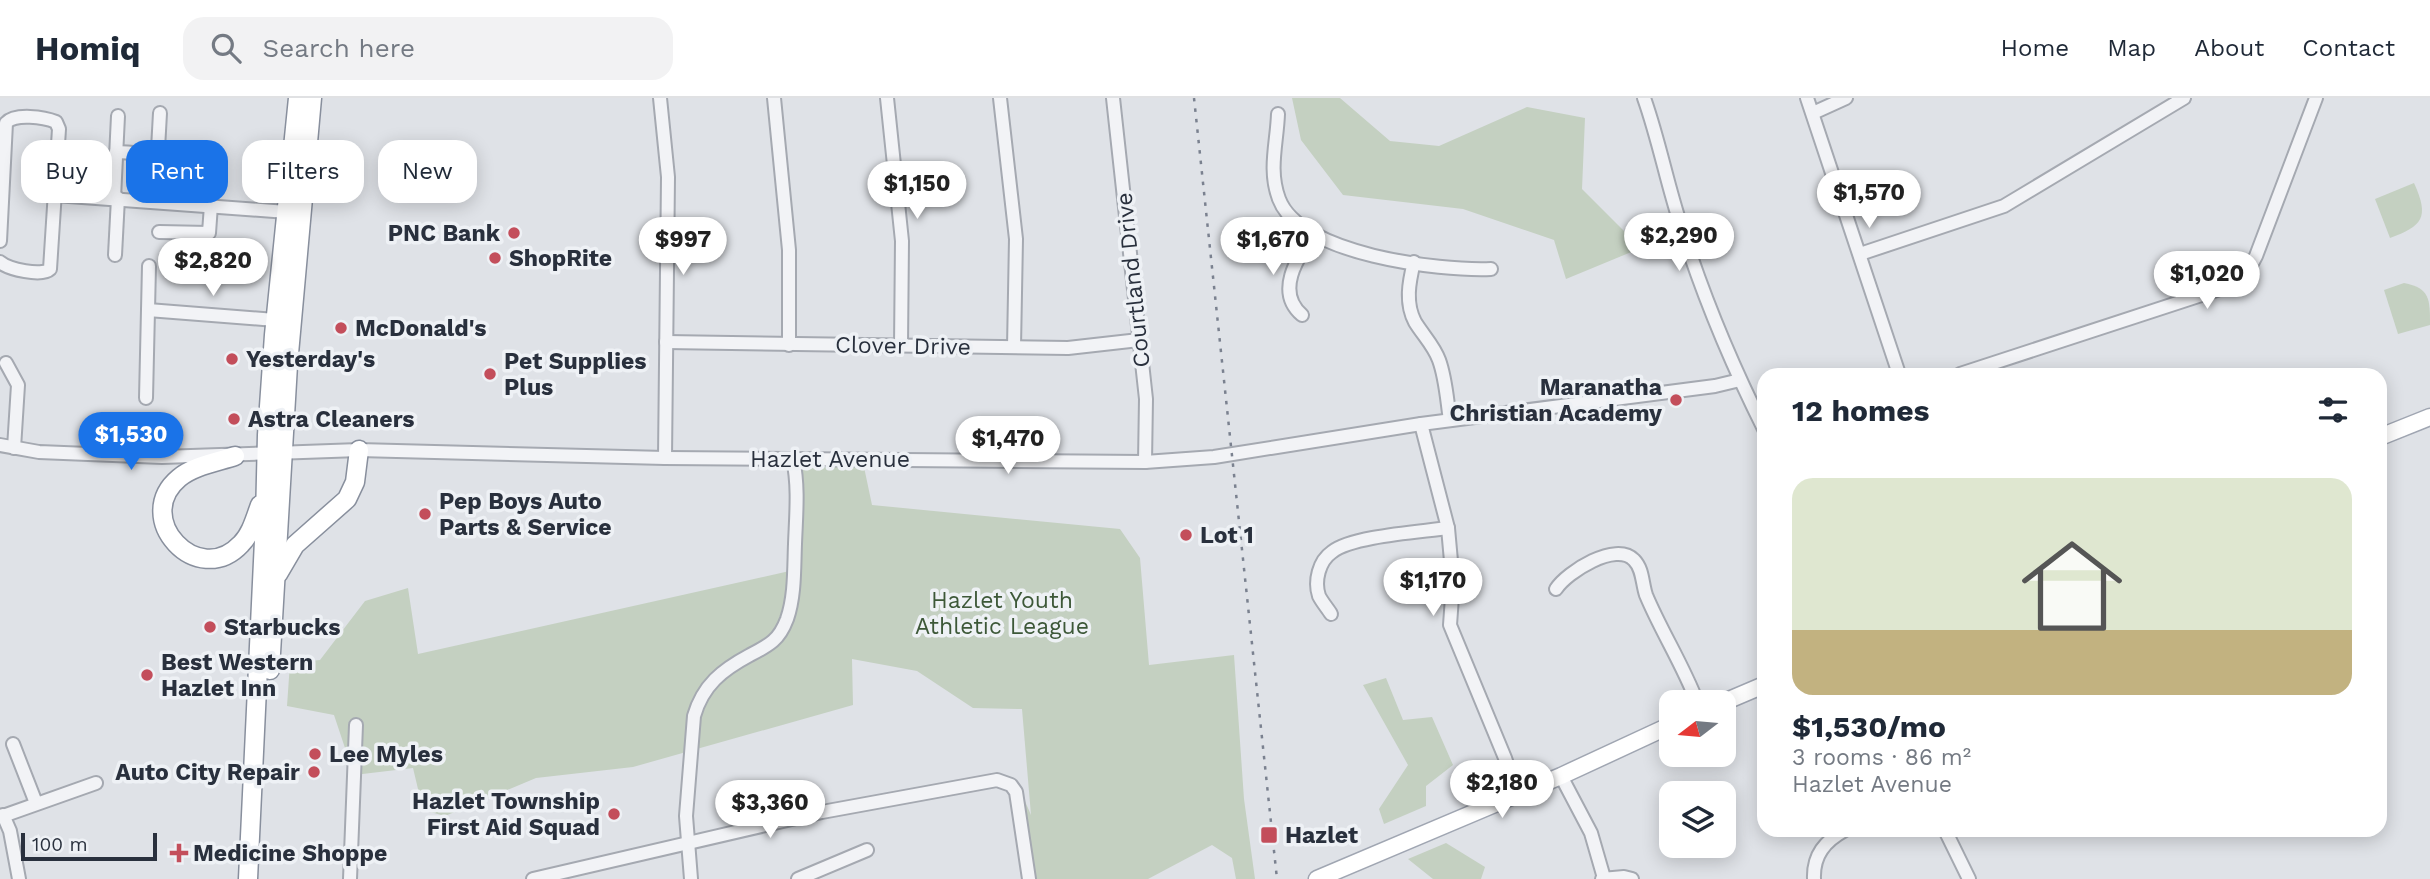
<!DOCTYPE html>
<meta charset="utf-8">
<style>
:root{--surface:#fff;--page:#f2f2f3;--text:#1f2937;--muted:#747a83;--line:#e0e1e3;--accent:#1a73e8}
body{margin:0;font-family:"Work Sans",sans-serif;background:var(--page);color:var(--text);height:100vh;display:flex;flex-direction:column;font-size:26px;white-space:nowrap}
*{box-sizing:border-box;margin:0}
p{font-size:23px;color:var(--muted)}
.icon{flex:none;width:38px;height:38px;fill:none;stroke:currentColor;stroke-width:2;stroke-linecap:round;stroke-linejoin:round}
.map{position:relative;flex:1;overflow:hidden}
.side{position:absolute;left:1757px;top:270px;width:630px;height:469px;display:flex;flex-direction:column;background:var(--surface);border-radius:21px;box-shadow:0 4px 18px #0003}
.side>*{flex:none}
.banner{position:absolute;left:21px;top:42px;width:665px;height:63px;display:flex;gap:14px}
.needle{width:46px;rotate:254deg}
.buttons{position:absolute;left:1659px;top:592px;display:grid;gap:14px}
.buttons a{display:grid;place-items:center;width:77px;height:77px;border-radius:14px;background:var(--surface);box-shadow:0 4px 18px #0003;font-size:35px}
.scale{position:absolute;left:21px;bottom:18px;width:136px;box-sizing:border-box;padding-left:7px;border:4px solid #29303d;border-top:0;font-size:19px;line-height:24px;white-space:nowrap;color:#29303d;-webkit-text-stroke:5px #eef1f5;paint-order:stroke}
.price{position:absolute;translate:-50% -60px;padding:0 16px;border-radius:24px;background:#fff;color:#222;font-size:23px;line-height:46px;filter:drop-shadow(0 2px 4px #0008)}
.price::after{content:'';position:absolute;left:50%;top:42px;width:21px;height:16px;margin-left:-10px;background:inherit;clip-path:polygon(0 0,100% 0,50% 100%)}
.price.on{background:var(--accent);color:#fff}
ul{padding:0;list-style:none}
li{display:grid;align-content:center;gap:14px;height:371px;padding:0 35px}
li span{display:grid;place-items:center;height:217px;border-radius:21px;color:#555}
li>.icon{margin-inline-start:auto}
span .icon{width:126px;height:126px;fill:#fffc;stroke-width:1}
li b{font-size:30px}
h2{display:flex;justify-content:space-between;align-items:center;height:84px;padding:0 35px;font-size:30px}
.tag{padding:0 24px;border-radius:21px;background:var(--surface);box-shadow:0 4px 18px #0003;font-size:24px;line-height:63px}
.tag.on{background:var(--accent);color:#fff}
header{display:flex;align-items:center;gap:42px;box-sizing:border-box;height:98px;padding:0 35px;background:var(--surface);border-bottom:2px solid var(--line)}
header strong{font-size:33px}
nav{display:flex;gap:38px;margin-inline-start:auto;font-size:24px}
.search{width:490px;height:63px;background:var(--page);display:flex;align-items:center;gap:18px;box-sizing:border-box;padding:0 24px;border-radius:21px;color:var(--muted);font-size:26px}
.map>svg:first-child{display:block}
.green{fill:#c4d0c1}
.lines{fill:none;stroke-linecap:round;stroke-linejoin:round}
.minor-casing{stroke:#a5a9b1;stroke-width:16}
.major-casing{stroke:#a0a6b2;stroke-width:19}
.highway-casing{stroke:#888f9d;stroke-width:21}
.minor{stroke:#f2f3f6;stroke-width:12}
.major{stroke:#fff;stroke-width:16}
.highway{stroke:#fff;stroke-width:18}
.rail{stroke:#7a818f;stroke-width:2.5;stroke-dasharray:3.5 7;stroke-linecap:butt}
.poi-dot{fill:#c34e5b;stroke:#eef1f5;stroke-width:2.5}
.labels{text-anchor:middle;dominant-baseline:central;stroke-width:7;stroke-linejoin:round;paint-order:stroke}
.poi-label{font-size:23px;font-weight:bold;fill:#29303d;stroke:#eef1f5;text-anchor:start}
.street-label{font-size:23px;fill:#29303d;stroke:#eef1f5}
.park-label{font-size:23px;fill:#3d5838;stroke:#eef1f5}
</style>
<header>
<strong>Homiq</strong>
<div class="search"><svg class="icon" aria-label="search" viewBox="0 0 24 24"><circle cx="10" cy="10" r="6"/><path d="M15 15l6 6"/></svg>Search here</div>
<nav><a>Home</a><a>Map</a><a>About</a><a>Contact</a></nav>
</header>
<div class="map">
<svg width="2430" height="781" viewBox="0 0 2430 781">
<rect width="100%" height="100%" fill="#dfe2e7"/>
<g class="green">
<path d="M1292,0h48l50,43 49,5 88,-39 58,11 -3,71 59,59 -75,31 -12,-39 -91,-31 -120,-14 -42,-55z"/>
<path d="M2414,85c16,35 8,43 -24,55l-15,-39z"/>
<path d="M2404,185c26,5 26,16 26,42l-32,9 -14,-44z"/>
<path d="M803,368l61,1 8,38 248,24 20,29 9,107 85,-10 10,144 11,80h-19l-4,-21 -20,-13 -64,34h-119l-12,-96 14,32 -9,-106 -49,-1 -56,-37 -65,-12 1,46 -220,62 -97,11 -91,38 -22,-6 -10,-42 -59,7 -20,-60 -47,-9 3,-43 30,-3 45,-59 43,-13 10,66 376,-84 2,-74z"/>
<path d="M1386,580l17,42 29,-3 21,48 -27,21v20l-42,18 -5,-15 29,-44 -45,-80z"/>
<path d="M1446,745l39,24 -4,12h-48l-25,-20z"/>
</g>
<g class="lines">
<g class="minor-casing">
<g id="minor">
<path d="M660,0l8,79 -3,281"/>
<path d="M774,0l15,152v95"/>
<path d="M887,0l15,143 -1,105"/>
<path d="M1000,0l16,141 -2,108"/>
<path d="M1113,0l33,301 -1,63"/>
<path d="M1644,0c15,42 23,86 37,128 22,70 50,137 83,203"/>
<path d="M1807,0l92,276"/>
<path d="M1813,15l33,-15"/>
<path d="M1278,16c-1,29 -10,56 1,85 21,56 160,72 212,70"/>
<path d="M116,54c14,0 30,4 42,-3l2,-36"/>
<path d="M55,97l232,17"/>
<path d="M114,100l4,-82"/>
<path d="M159,134l50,1 2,-28"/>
<path d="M0,143l6,-118c9,-10 38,-6 50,-1l3,7 -9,140c-8,8 -42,0 -50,-7"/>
<path d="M1860,156l144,-48 180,-108"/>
<path d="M115,157l3,-57"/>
<path d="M1414,164c-5,20 -9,41 1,60 8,13 19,24 24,38 7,19 8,41 11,60"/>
<path d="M148,212l127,10"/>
<path d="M1302,217c-27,-23 -5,-57 11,-80"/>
<path d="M666,244l402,6 71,-8"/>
<path d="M6,265l12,22 -4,63"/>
<path d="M1960,276l266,-87c15,-7 23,-17 30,-31l60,-158"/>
<path d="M146,300l3,-132"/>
<path d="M1421,326l27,104 5,55 -3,42 55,133 12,35"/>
<path d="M0,347l39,7 123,5 197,-7 306,8 480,4 69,-5 207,-33 294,-38 25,-6"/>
<path d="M1556,491c11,-17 60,-48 78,-29 9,9 8,23 12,35 15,36 37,70 51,107"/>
<path d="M1331,516c-3,-5 -9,-12 -12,-18 -5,-15 0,-35 13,-44 20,-16 89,-20 116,-24"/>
<path d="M13,646l23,59"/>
<path d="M1561,678l30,57 13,45"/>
<path d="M3,717l7,16 9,48"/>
<path d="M0,719l96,-34"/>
<path d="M1945,732l24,49"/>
<path d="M350,781l6,-154"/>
<path d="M533,781l289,-67 175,-32 14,5 5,7 13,87"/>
<path d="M691,781l-5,-63 8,-100c9,-31 28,-46 56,-61 8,-4 16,-8 23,-14 6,-5 11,-14 14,-22 8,-23 7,-50 8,-75 1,-28 4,-57 -2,-85"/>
<path d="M798,781l69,-29"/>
<path d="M1602,781l22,-2 8,2"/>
<path d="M1814,781c-1,-24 11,-38 31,-49"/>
</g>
</g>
<g class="major-casing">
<g id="major">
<path d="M2380,339l50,-20"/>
<path d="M1724,604l40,-17"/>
<path d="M1317,781l244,-103 110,-51"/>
</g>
</g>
<g class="highway-casing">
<g id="highway">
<path d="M235,358c-18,6 -42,10 -56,22 -48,40 19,112 62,66 10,-10 14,-25 19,-39"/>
<path d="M278,476l17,-29 52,-46 8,-17 4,-32"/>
<path d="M270,572l18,-305 24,-267"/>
<path d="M248,781l17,-360 2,-84 7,-100 24,-237"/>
</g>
</g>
<use href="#minor" class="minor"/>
<use href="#major" class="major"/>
<use href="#highway" class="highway"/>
<path class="rail" d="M1194,0l83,781"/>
</g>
<g class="poi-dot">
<circle cx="514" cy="135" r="7"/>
<circle cx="495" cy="160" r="7"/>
<circle cx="341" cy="230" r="7"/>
<circle cx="232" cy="261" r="7"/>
<circle cx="490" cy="276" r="7"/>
<circle cx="1676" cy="302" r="7"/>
<circle cx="234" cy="321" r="7"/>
<circle cx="425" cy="416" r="7"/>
<circle cx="1186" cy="437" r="7"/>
<circle cx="210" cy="529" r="7"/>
<circle cx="147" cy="577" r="7"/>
<circle cx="315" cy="656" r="7"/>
<circle cx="314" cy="674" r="7"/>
<circle cx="614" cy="716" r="7"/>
<rect x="1260" y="728" width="18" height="18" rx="3.5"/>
<path d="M175.5 744.5h7v7h7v7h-7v7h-7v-7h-7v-7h7z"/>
</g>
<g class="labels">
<g class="poi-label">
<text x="500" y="135" text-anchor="end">PNC Bank</text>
<text x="509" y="160">ShopRite</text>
<text x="355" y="230">McDonald's</text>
<text x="246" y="261">Yesterday's</text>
<text x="504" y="263">Pet Supplies<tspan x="504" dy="26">Plus</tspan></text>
<text x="1662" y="289" text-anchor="end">Maranatha<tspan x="1662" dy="26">Christian Academy</tspan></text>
<text x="248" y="321">Astra Cleaners</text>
<text x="439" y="403">Pep Boys Auto<tspan x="439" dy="26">Parts &amp; Service</tspan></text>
<text x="1200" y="437">Lot 1</text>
<text x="224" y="529">Starbucks</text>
<text x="161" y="564">Best Western<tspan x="161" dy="26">Hazlet Inn</tspan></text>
<text x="329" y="656">Lee Myles</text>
<text x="300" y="674" text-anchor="end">Auto City Repair</text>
<text x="600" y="703" text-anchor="end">Hazlet Township<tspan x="600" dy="26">First Aid Squad</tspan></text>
<text x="1285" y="737">Hazlet</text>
<text x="193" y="755">Medicine Shoppe</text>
</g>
<g class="street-label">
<text transform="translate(1133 182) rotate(-96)">Courtland Drive</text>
<text transform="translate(903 248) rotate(1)">Clover Drive</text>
<text x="830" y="361">Hazlet Avenue</text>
</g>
<g class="park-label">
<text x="1002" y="502">Hazlet Youth<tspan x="1002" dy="26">Athletic League</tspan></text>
</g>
</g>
</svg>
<div class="buttons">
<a><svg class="needle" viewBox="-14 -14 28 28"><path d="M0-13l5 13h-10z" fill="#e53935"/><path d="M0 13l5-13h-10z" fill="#747a83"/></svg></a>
<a><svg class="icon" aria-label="layers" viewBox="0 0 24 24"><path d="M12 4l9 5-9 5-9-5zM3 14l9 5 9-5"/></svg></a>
</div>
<div class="scale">100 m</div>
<b class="price" style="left:917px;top:123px">$1,150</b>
<b class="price" style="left:1869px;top:132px">$1,570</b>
<b class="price" style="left:1679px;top:175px">$2,290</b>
<b class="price" style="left:683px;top:179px">$997</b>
<b class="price" style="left:1273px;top:179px">$1,670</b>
<b class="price" style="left:213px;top:200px">$2,820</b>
<b class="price" style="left:2207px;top:213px">$1,020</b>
<b class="price on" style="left:131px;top:374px">$1,530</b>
<b class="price" style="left:1008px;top:378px">$1,470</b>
<b class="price" style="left:1433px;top:520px">$1,170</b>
<b class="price" style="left:1502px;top:722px">$2,180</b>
<b class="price" style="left:770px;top:742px">$3,360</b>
<div class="banner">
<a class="tag">Buy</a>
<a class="tag on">Rent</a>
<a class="tag">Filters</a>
<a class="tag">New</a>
</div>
<section class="side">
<h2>12 homes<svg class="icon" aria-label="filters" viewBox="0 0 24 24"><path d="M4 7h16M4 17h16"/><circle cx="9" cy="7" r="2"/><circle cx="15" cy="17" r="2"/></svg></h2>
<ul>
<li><span style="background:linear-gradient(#dfe7d0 70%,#c2b280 0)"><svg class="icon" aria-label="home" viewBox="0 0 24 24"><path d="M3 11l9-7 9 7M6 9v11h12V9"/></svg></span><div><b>$1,530/mo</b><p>3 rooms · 86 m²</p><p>Hazlet Avenue</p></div></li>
</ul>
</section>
</div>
